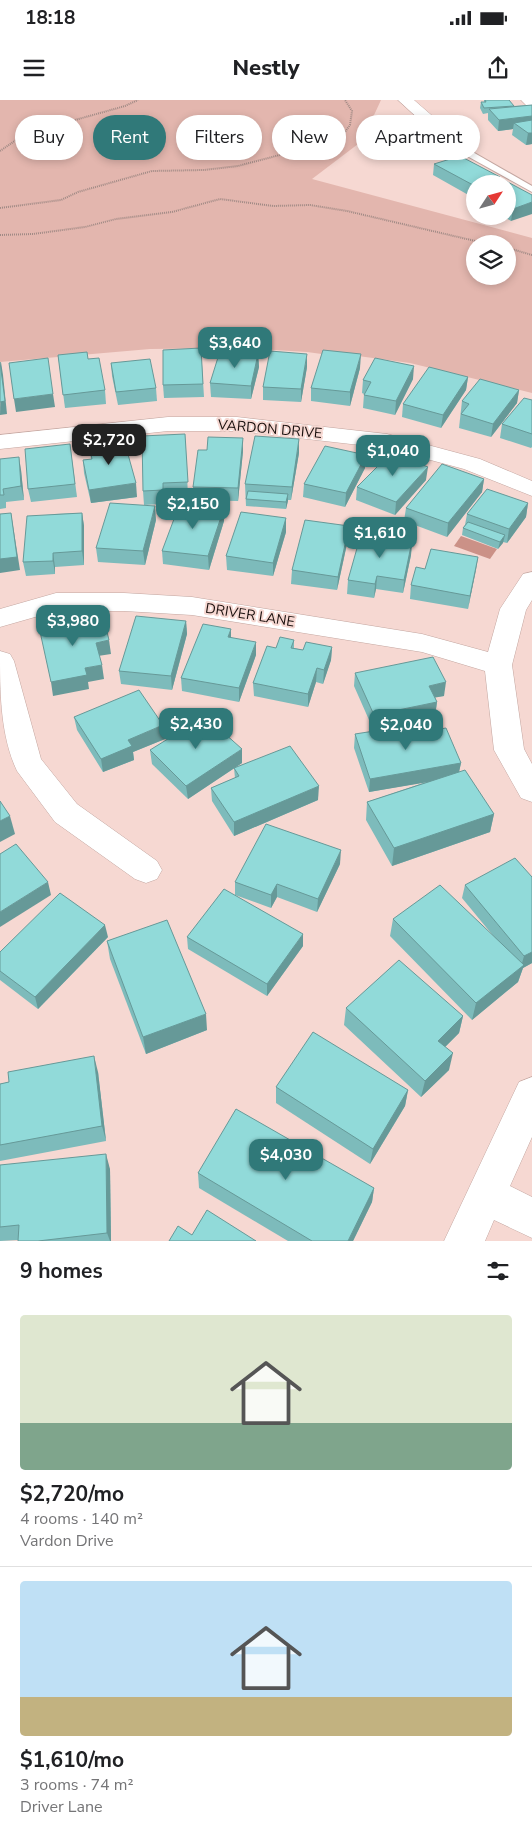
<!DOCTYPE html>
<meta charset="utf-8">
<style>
:root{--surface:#fff;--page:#f6f6f6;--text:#202124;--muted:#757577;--line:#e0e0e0;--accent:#307979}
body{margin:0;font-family:"Nunito Sans",sans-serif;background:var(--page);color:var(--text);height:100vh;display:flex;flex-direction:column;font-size:19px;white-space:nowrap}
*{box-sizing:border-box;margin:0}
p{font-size:16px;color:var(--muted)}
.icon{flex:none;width:28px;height:28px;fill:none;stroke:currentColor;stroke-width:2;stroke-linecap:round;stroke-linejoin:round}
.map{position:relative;height:1141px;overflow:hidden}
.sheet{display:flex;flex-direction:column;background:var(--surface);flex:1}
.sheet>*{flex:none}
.guide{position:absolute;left:15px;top:15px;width:502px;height:45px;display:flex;gap:10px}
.needle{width:32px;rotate:54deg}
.buttons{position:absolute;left:466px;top:75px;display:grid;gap:10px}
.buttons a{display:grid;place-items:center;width:50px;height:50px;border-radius:50%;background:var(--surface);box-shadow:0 2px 8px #0003;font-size:25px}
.price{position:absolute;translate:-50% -42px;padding:0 11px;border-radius:10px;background:var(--accent);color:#fff;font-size:16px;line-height:32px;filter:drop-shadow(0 1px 2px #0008)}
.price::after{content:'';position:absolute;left:50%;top:30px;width:15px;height:11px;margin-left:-8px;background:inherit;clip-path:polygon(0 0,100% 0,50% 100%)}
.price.current{background:#222;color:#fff}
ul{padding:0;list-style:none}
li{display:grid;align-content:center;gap:10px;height:265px;padding:0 20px}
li+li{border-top:1px solid var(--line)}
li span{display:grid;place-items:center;height:155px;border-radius:5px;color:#555}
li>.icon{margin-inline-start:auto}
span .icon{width:90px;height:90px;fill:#fffc;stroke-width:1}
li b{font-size:21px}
h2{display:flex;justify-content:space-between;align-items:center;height:60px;padding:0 20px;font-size:21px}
.tag{padding:0 18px;border-radius:22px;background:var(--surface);box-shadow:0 2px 8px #0003;font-size:18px;line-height:45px}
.tag.current{background:var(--accent);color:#fff}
.status{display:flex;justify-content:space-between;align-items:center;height:35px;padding:0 25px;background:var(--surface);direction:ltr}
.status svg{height:14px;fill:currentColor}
header{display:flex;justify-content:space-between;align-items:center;height:65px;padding:0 20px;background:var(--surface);font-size:22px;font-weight:800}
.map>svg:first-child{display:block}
.green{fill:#e3b6ae;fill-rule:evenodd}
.water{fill:#cb9187}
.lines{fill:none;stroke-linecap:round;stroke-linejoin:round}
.lane-casing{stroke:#c3a6a0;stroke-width:2}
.street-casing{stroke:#c3a6a0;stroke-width:1}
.path{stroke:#a08a85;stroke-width:2;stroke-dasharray:1 1;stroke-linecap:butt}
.lane{fill:#fff;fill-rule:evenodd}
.street{fill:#fff;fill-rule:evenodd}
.wall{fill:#7dbbbb}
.shaded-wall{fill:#669998}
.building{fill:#91dad9;stroke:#669998}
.labels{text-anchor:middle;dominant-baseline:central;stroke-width:4;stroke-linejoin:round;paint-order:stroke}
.street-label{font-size:14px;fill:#190f0d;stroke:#f6d8d2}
</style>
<div class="status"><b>18:18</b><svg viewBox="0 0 49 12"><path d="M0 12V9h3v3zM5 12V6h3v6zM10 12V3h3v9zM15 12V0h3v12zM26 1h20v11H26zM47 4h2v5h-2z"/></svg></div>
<header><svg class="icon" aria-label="menu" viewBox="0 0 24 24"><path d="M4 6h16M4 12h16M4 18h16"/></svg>Nestly<svg class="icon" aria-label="share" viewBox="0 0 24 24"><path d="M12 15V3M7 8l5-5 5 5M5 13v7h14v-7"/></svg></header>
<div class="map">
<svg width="532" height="1141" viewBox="0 0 532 1141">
<rect width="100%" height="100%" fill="#f6d8d2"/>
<path class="green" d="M0,0h381l-19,41 -50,38 220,59v155l-122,-30 -52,-7 -7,2 -44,-6 -64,-4 -93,1 -150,13zM475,144h33v32h-33z"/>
<path class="water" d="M461,436l36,13 -7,10 -36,-13z"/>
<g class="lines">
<g class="lane-casing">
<path id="lane" d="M458,47h6l68,39v6l-74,-41z"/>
</g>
<g class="street-casing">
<g id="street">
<path d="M398,0h16l53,46 2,3 -2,3h-12z"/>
<path d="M521,0h11v7l-5,-1z"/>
<path d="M168,317h69l150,17 93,25 52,22v15l-68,-27 -78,-21 -149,-17h-69l-168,18v-14z"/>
<path d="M532,472v28l-6,10 -14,55 12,84 8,15v38l-11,-4 -27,-48 -9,-79 -63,-19 -230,-37 -68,-4h-68l-56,16v-18l56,-16h68l68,4 230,37 66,18 12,-43 23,-35z"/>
<path d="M0,551l10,3 4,7 27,98 36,45 80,57 5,9 -5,9 -11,4 -11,-4 -80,-57 -38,-51c-17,-36 -17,-80 -17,-120z"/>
<path d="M532,977v60l-22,49 22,11v41l-38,-18 -9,21h-41l75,-159z"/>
</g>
</g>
<g class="path">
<path d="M0,51l25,-17 100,-28 13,-6"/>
<path d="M0,108l61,-8 17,-8 74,-21 52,-1 34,-4 102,-27 10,-14 2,-14 -7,-11"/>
<path d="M0,135l33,-1 52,-7 31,-8 56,-7 48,-13 53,7 37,-1 37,6 141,33"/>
<path d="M508,148l24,7"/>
</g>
<use href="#lane" class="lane"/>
<use href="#street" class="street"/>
</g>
<g class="wall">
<path d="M484,0h25l4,6 19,-1v39l-6,1 -14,-10 1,-6 -15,2 -10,-11v-7l-5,1 -3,-6 1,-6h3z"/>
<path d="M434,64l65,15 33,16 -21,26 -8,-5h5v-32h-33v16l-2,-1v-2h-1l-39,-22z"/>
<path d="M201,248l3,49 -40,1 -1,-13z"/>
<path d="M258,254l1,13 -8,32 -40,-2 -1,-14z"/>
<path d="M58,255l30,4 17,31 1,14 -41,4z"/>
<path d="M111,263l45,25 1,13 -39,4 -6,-29z"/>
<path d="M307,267l-6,35 -38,-2v-13z"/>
<path d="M360,268l-10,38 -39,-5v-13z"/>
<path d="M468,277l-2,13 -25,38 -39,-11 1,-13z"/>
<path d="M413,279l-18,36 -32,-7 1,-14 -2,-1 1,-13z"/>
<path d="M519,290l-2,13 -26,34 -32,-9 3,-27z"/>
<path d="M532,300v47l-1,1 -31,-10 2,-14z"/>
<path d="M185,334l3,62 -24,1v7l-20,1 -1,-14z"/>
<path d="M70,344l7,53 -46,5 -3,-13z"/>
<path d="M89,344l48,53 -46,6 -7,-30 -1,-13 8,-1z"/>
<path d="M243,351l-5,50 -45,-1v-13z"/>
<path d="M299,353l-8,47h-3l-2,9 -40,-3 -1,-22z"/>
<path d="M366,355l-1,13 -20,39 -42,-10 1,-13z"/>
<path d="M0,359l21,11 3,30 -18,2v6l-6,1z"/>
<path d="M484,379l-2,13 -35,45 -43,-16 2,-13z"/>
<path d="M426,380l-31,35 -39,-15 1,-13z"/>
<path d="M528,403l-2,14 -19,26 -4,-1 -5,7 -36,-14 1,-7 2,-3 2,-11z"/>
<path d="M224,408v13l-15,49 -46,-6 -1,-13z"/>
<path d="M82,413l2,13v39l-29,2v7l-29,2 -3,-14 32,-48z"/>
<path d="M286,418v14l-13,44 -46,-6 -1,-14z"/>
<path d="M156,420l-11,45 -47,-3 -2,-14z"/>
<path d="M348,439l-11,51 -46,-6 1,-14z"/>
<path d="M412,441l-1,14 -8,38 -27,-4 -2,9 -27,-4 1,-14z"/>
<path d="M478,457l-10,52 -58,-10 1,-14 14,-16z"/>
<path d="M186,521l1,13 -15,56 -51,-6 -2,-13z"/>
<path d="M231,537l25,18 -17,47 -57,-11 -1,-13z"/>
<path d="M294,540v8l9,2 29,-3 -1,13 -8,24 -7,-2 -8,25 -54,-11 -1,-13 23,-35z"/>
<path d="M355,573l89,23 -9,1 2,5 -2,14 -62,13 -19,-43z"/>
<path d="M74,617l91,22 -32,13 1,8 -31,12 -26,-42z"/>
<path d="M416,633l45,30 -2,8 35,43 -4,18 -98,34 -26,-46 1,-18 59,-20 -57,10 -15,-44 1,-14z"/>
<path d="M150,650l92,13 -54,36 -36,-35z"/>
<path d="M234,668l84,32 -84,36 -22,-35 -1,-13 24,-10z"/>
<path d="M340,764l-23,48 -40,-15 -6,11 -36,-13v-13z"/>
<path d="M532,777v86l-9,5 -5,14 -46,38 -82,-84 3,-17 102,19 -33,-40 3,-13z"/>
<path d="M108,837l-70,72 -38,-29v-28z"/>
<path d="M187,837l116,9 -36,50 -79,-47z"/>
<path d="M107,841l100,89 -61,24 -36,-95z"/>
<path d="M346,908l117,8 -4,17 -14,14 4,23 -28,27 -77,-72z"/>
<path d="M98,972l8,69 -106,20v-77l9,-2z"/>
<path d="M276,987l132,3 -3,16 -35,58 -94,-61z"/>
<path d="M0,1065l110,4 1,72h-93v-1l-18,1z"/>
<path d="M198,1073l176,15 -2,14 -19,39h-65l-89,-53z"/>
</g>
<g class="shaded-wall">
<path d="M532,16v11l-18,-4 -1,6 -15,2 1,-11z"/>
<path d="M528,33h4v11l-6,1z"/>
<path d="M500,77l-1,7h-21z"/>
<path d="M473,85h2v2h-1l-1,10h-1z"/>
<path d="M532,102v12l-21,7 2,-12z"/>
<path d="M258,254l1,13 -8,32v-13z"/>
<path d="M307,254v13l-6,35v-13z"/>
<path d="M361,254l-1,14 -10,38v-14z"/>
<path d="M1,262l2,13 4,39 -7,1z"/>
<path d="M414,266l-1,13 -18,36 1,-14z"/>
<path d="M468,277l-2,13 -25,38 2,-13z"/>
<path d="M519,290l-2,13 -26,34 2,-13z"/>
<path d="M53,294l2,13 -39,5 -2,-13z"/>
<path d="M243,338v13l-5,50v-13z"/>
<path d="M299,339v14l-8,47 1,-13z"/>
<path d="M366,355l-1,13 -20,39 1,-14z"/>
<path d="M19,357l2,13 3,30 -3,-14z"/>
<path d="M428,367l-2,13 -31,35 1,-13z"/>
<path d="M484,379l-2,13 -35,45 1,-14z"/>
<path d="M136,383l1,14 -46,6 -2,-13z"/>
<path d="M288,394v7l-2,8v-7z"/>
<path d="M528,403l-2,14 -19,26 2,-14z"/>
<path d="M155,406l1,14 -11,45 -2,-14z"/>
<path d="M224,408v13l-15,49 -1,-14z"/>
<path d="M11,413l9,57 -20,3v-14z"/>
<path d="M82,413l2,13v39l-2,-14z"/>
<path d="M286,418v14l-13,44v-13z"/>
<path d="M349,426l-1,13 -11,51 1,-13z"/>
<path d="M505,435l-2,8 -5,6 2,-7z"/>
<path d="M412,441l-1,14 -8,38 1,-13z"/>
<path d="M53,453l2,14v7l-2,-13z"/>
<path d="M478,457l-2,13 -8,39 2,-13z"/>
<path d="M377,476l-1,13 -2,9 1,-14z"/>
<path d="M186,521l1,13 -15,56 -1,-14z"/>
<path d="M231,529v14l-3,-6z"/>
<path d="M109,540l2,14 -13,2 -2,-13z"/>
<path d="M256,542v13l-17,47v-14z"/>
<path d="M332,547l-1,13 -8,24 1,-14z"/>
<path d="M102,565l2,14 -16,3 1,7 -36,7 -2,-14 34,-14z"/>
<path d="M317,568l-1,14 -8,25v-13z"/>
<path d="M446,582l-2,14 -17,3 2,-13z"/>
<path d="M437,602l-2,14 -62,13 1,-14z"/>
<path d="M163,625l2,14 -32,13 1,8 -31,12 -2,-13 27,-19z"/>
<path d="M242,649v14l-54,36 -2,-13z"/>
<path d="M461,663l-3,14 -89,15 1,-13z"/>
<path d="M319,686l-1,14 -84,36v-14z"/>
<path d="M494,714l-4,18 -98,34 2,-18z"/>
<path d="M10,716l5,18 -15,8v-21z"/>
<path d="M341,750l-1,14 -23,48 1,-13z"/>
<path d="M48,782l3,13 -51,32v-15z"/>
<path d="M277,784v13l-6,11v-13z"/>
<path d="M105,825l3,12 -70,72 -3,-12z"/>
<path d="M303,834v12l-36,50v-12z"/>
<path d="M532,852v11l-9,5 -5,14 -46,38 4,-17 45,-36 3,-11z"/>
<path d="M206,914l1,16 -61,24 -3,-17z"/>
<path d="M463,916l-4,17 -24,24 3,-16z"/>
<path d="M453,953l-4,17 -28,27 4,-16z"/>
<path d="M94,956l4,16 8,69 -4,-15z"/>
<path d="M408,990l-3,16 -35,58 3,-15z"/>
<path d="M106,1054l4,15 1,72h-1l-3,-8z"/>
<path d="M374,1088l-2,14 -19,39h-5z"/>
</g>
<g class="building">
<path d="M485,0h24l5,6 -30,2 -3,-6h5z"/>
<path d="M532,5v11l-33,4 -10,-11z"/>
<path d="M532,20v13h-4l-14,-10z"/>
<path d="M460,56l40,21 -22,7h-3v1h-2l-39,-21z"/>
<path d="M502,79l30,16v7l-19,7 -5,-3v-22h-23z"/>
<path d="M201,248l2,36 -40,1v-35z"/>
<path d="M323,250l38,4 -11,38 -39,-4z"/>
<path d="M220,251l38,3 -7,32 -41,-3z"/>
<path d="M270,251l37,3 -6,35 -38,-2z"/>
<path d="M87,252l1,7 11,-1 6,32 -42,5 -5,-40z"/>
<path d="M48,258l5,36 -39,5 -5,-36z"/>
<path d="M375,258l39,8 -18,35 -32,-6 7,-13 -8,-2z"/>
<path d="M150,259l6,29 -40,4 -5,-29z"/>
<path d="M0,262l5,39 -5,1z"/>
<path d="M429,267l39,10 -25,38 -40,-11z"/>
<path d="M480,279l39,11 -26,34 -32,-10 8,-10 -7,-3z"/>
<path d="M524,298l8,2v34l-30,-10z"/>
<path d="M185,334l3,48 -25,1v7l-20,1 -1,-55z"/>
<path d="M255,336l44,3 -7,48 -47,-3z"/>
<path d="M208,337l35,1 -5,50 -45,-1 5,-37h9z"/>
<path d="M124,340l12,43 -47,7 -6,-30 9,-1 -3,-15z"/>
<path d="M70,344l5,40 -47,5 -3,-40z"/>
<path d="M325,346l41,9 -20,38 -42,-9z"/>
<path d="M391,353l37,14 -32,35 -39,-15z"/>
<path d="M19,357l2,29 -18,3 1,6h-4v-36z"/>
<path d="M442,364l42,15 -36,44 -42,-15z"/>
<path d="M487,389l41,14 -19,26 -42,-15z"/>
<path d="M248,391l40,3 -2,8 -40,-3z"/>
<path d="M110,403l45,3 -12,45 -47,-3z"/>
<path d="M180,403l44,5 -16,48 -46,-5z"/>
<path d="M241,412l45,6 -13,45 -47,-7z"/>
<path d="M11,413l6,44 -17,2v-45z"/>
<path d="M82,413v38l-29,2v8l-30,1 4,-46z"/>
<path d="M305,420l44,6 -11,51 -46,-7z"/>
<path d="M468,422l37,13 -5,7 -37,-14z"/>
<path d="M361,434l51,7 -8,39 -27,-4 -2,8 -27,-4z"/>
<path d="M431,449l47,8 -8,39 -59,-11 5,-18 9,2z"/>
<path d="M103,516l6,24 -13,3 6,22 -17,3 2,7 -36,7 -12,-55z"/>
<path d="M136,516l50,5 -15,55 -52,-5z"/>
<path d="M203,524l28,5 -3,8 28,5 -17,46 -58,-10z"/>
<path d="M280,537l14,3 -3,8 12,2 3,-8 26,5 -8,23 -7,-2 -9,26 -55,-11 14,-37 9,2z"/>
<path d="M433,557l13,25 -17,4 8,16 -63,13 -19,-42z"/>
<path d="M139,590l24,35 -35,15 4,6 -31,13 -27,-42z"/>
<path d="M205,616l37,33 -56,37 -36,-36z"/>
<path d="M413,625l3,8 30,-5 15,35 -91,16 -15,-45z"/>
<path d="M290,646l29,40 -85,36 -23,-34 28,-12 -5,-8z"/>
<path d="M465,670l29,44 -100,34 -27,-46z"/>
<path d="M0,701l10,15 -10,5z"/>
<path d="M266,724l75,26 -23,49 -41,-15 -6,11 -36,-13z"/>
<path d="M16,744l32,38 -48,30v-58z"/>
<path d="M515,758l17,19v75l-8,4 -59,-71z"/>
<path d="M440,785l84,80 -48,38 -83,-84z"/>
<path d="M224,789l79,45 -36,50 -80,-47z"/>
<path d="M60,793l45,32 -70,72 -35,-26v-19z"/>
<path d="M167,820l39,94 -63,23 -36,-96z"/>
<path d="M399,860l64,56 -25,25 15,12 -28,28 -79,-73z"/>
<path d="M313,932l95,58 -35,59 -97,-62z"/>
<path d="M94,956l8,70 -102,19v-61l9,-2 -1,-10z"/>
<path d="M236,1009l138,79 -26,53h-36l-114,-68z"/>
<path d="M106,1054l1,79 -69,8h-20l1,-16 -19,2v-62z"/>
<path d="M207,1110l49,31h-87l9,-15 14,9z"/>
</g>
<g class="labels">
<g class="street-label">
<text transform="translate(270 329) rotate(5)">VARDON DRIVE</text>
<text transform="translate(250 515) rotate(9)">DRIVER LANE</text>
</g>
</g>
</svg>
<div class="buttons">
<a><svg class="needle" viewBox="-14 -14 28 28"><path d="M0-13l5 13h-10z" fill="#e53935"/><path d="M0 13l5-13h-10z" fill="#757577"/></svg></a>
<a><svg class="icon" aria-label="layers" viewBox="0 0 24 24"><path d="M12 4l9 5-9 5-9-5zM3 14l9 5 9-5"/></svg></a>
</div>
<b class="price" style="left:235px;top:269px">$3,640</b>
<b class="price current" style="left:109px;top:366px">$2,720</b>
<b class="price" style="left:393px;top:377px">$1,040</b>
<b class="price" style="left:193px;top:430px">$2,150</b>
<b class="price" style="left:380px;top:459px">$1,610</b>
<b class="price" style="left:73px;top:547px">$3,980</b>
<b class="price" style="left:196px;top:650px">$2,430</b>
<b class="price" style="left:406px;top:651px">$2,040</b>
<b class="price" style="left:286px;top:1081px">$4,030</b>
<div class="guide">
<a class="tag">Buy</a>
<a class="tag current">Rent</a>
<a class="tag">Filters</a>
<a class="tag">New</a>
<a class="tag">Apartment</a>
</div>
</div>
<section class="sheet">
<h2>9 homes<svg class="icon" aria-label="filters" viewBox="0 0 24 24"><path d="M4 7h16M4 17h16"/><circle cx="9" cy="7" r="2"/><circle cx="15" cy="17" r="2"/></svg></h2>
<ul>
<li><span style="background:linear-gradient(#dfe7d0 70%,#7fa58c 0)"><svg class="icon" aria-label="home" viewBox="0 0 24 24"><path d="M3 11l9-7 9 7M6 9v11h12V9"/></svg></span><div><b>$2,720/mo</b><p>4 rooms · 140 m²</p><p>Vardon Drive</p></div></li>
<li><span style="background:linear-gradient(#bfe0f5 75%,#c2b280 0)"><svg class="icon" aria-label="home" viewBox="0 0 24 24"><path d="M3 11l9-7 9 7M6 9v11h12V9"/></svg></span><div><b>$1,610/mo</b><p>3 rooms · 74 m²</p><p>Driver Lane</p></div></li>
</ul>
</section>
